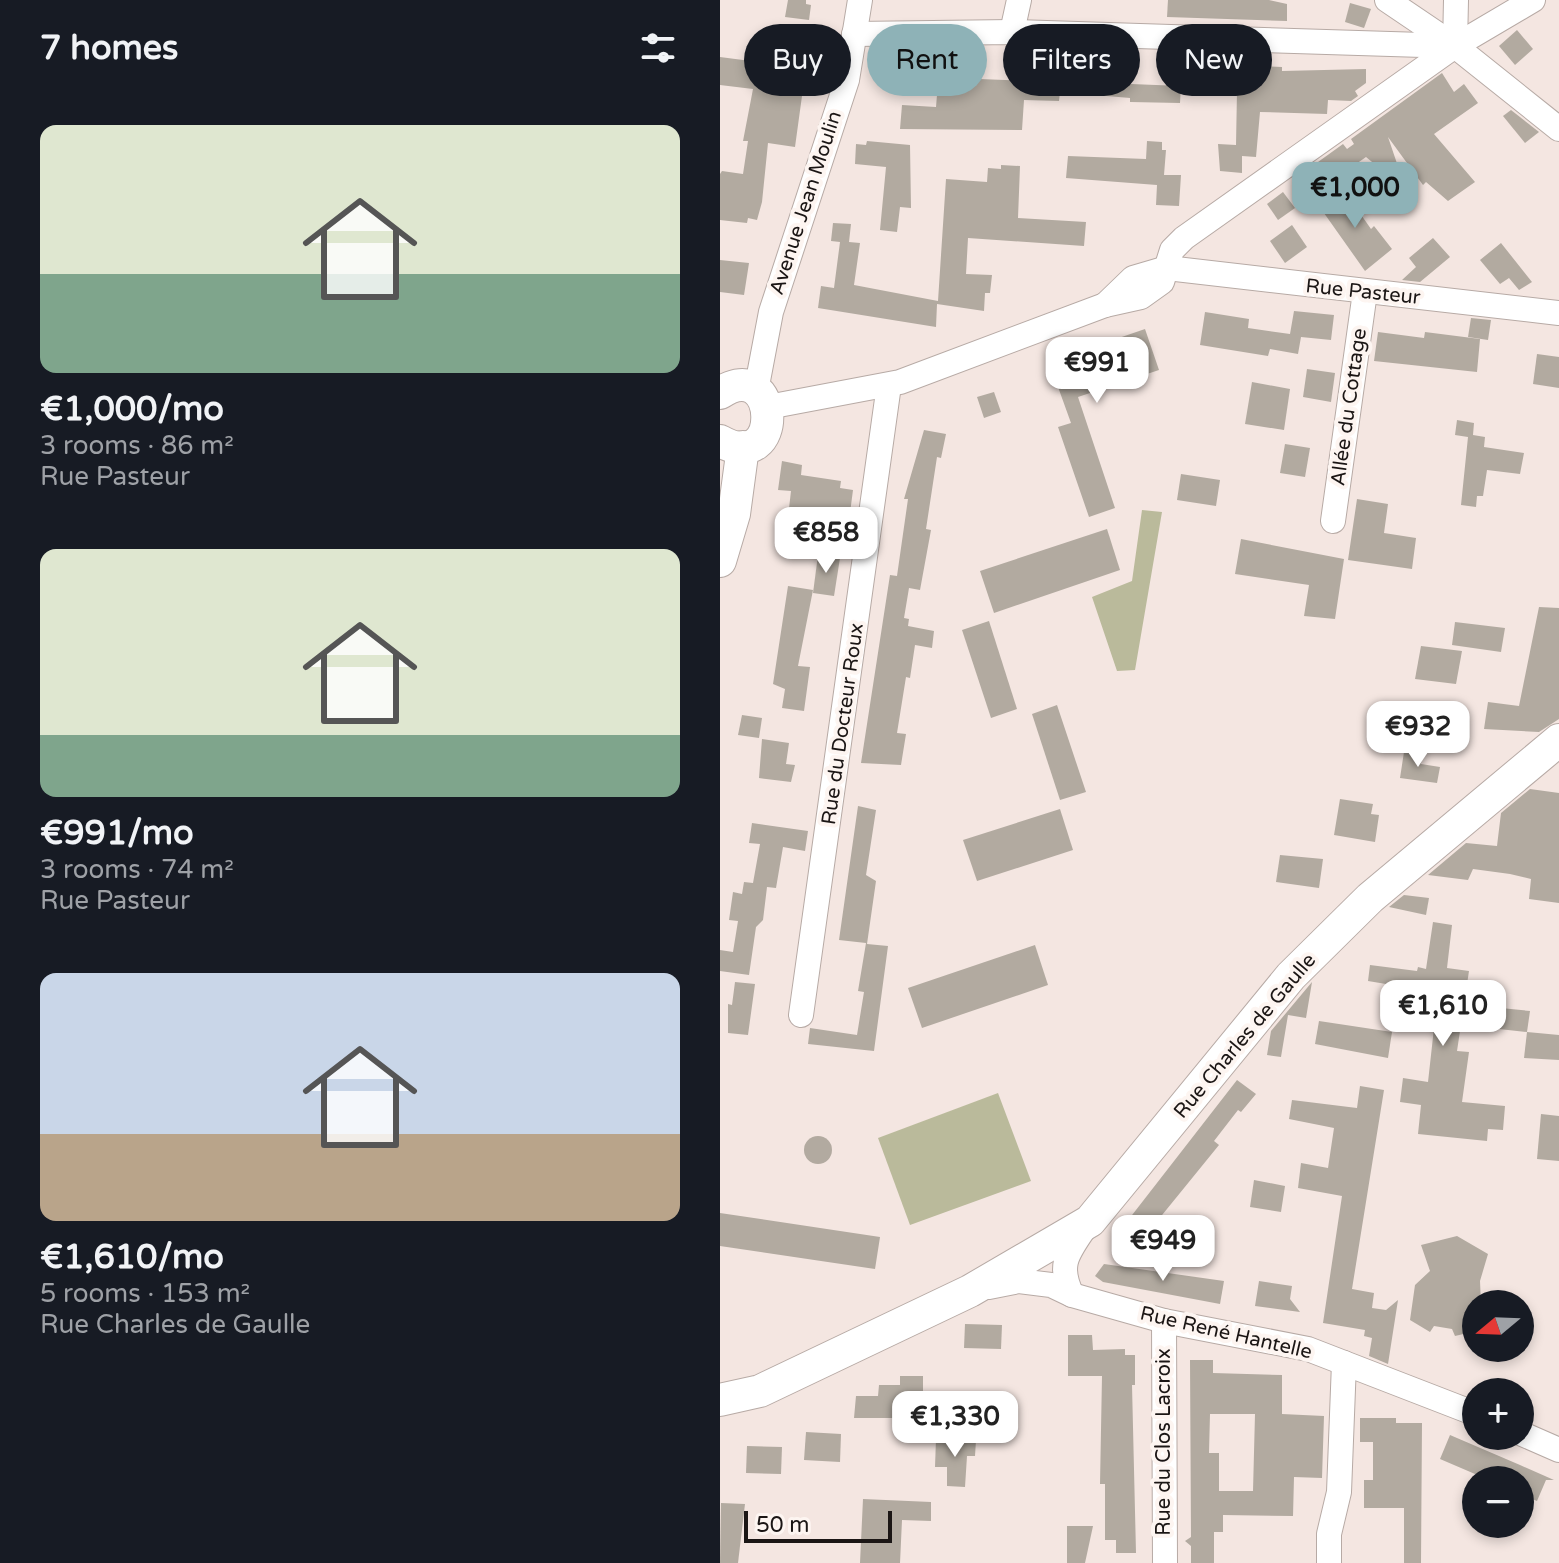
<!DOCTYPE html>
<meta charset="utf-8">
<style>
:root{--surface:#171b24;--page:#242831;--text:#f1f3f6;--muted:#9ea1a6;--accent:#8eb2b7}
body{margin:0;font-family:"Varela Round",sans-serif;background:var(--page);color:var(--text);height:100vh;display:flex;flex-direction:column;font-size:30px;white-space:nowrap}
*{box-sizing:border-box;margin:0}
p{font-size:26px;color:var(--muted)}
.icon{flex:none;width:44px;height:44px;fill:none;stroke:currentColor;stroke-width:2;stroke-linecap:round;stroke-linejoin:round}
.map{position:relative;flex:1;overflow:hidden}
.details{display:flex;flex-direction:column;background:var(--surface);width:720px}
.details>*{flex:none}
.banner{position:absolute;left:24px;top:24px;width:694px;height:72px;display:flex;gap:16px}
.needle{width:52px;rotate:251deg}
.buttons{position:absolute;left:742px;top:1290px;display:grid;gap:16px}
.buttons a{display:grid;place-items:center;width:72px;height:72px;border-radius:50%;background:var(--surface);box-shadow:0 4px 12px #0003;font-size:40px}
.scale{position:absolute;left:24px;bottom:20px;width:148px;box-sizing:border-box;padding-left:8px;border:4px solid #1b1615;border-top:0;font-size:22px;line-height:28px;white-space:nowrap;color:#1b1615;-webkit-text-stroke:6px #fdf5f1;paint-order:stroke}
.price{position:absolute;translate:-50% -68px;padding:0 18px;border-radius:16px;background:#fff;color:#222;font-size:26px;line-height:52px;filter:drop-shadow(0 2px 4px #0008)}
.price::after{content:'';position:absolute;left:50%;top:48px;width:24px;height:18px;margin-left:-12px;background:inherit;clip-path:polygon(0 0,100% 0,50% 100%)}
.price.current{background:var(--accent);color:#111}
ul{padding:0;list-style:none}
li{display:grid;align-content:center;gap:16px;height:424px;padding:0 40px}
li span{display:grid;place-items:center;height:248px;border-radius:16px;color:#555}
li>.icon{margin-inline-start:auto}
span .icon{width:144px;height:144px;fill:#fffc;stroke-width:1}
li b{font-size:34px}
h2{display:flex;justify-content:space-between;align-items:center;height:96px;padding:0 40px;font-size:34px}
.pill{padding:0 28px;border-radius:36px;background:var(--surface);box-shadow:0 4px 12px #0003;font-size:28px;line-height:72px}
.pill.current{background:var(--accent);color:#111}
main{display:flex;flex:1;min-height:0}
.map>svg:first-child{display:block}
.green{fill:#baba9b}
.building{fill:#b2aaa0;fill-rule:evenodd}
.lines{fill:none;stroke-linecap:round;stroke-linejoin:round}
.street-casing{stroke:#b7aaa5;stroke-width:26}
.secondary-casing{stroke:#b7aaa5;stroke-width:34}
.street{stroke:#fff;stroke-width:24}
.secondary{stroke:#fff;stroke-width:32}
.labels{text-anchor:middle;dominant-baseline:central;stroke-width:8;stroke-linejoin:round;paint-order:stroke}
.street-label{font-size:20px;fill:#1b1615;stroke:#fdf5f1}
</style>
<main>
<section class="details">
<h2>7 homes<svg class="icon" aria-label="filters" viewBox="0 0 24 24"><path d="M4 7h16M4 17h16"/><circle cx="9" cy="7" r="2"/><circle cx="15" cy="17" r="2"/></svg></h2>
<ul>
<li><span style="background:linear-gradient(#dfe7d0 60%,#7fa58c 0)"><svg class="icon" aria-label="home" viewBox="0 0 24 24"><path d="M3 11l9-7 9 7M6 9v11h12V9"/></svg></span><div><b>€1,000/mo</b><p>3 rooms · 86 m²</p><p>Rue Pasteur</p></div></li>
<li><span style="background:linear-gradient(#dfe7d0 75%,#7fa58c 0)"><svg class="icon" aria-label="home" viewBox="0 0 24 24"><path d="M3 11l9-7 9 7M6 9v11h12V9"/></svg></span><div><b>€991/mo</b><p>3 rooms · 74 m²</p><p>Rue Pasteur</p></div></li>
<li><span style="background:linear-gradient(#c9d6e8 65%,#b9a48a 0)"><svg class="icon" aria-label="home" viewBox="0 0 24 24"><path d="M3 11l9-7 9 7M6 9v11h12V9"/></svg></span><div><b>€1,610/mo</b><p>5 rooms · 153 m²</p><p>Rue Charles de Gaulle</p></div></li>
</ul>
</section>
<div class="map">
<svg width="839" height="1563" viewBox="0 0 839 1563">
<rect width="100%" height="100%" fill="#f4e6e1"/>
<g class="green">
<path d="M422,510l20,2 -27,158 -18,1 -25,-74 40,-16z"/>
<path d="M278,1093l33,88 -121,44 -32,-87z"/>
</g>
<g class="building">
<path d="M68,0h18v4l5,1 -2,15 -24,-3z"/>
<path d="M448,0h101l18,4v17l-120,-4z"/>
<path d="M630,3l21,6 -7,19 -19,-6z"/>
<path d="M797,30l16,19 -18,16 -16,-19z"/>
<path d="M0,57l61,8 -1,3 18,3 -1,8 4,1 -2,16h3l-7,51 -27,-4 -6,59 -5,18 -9,-2 -1,5 -27,-3v-46l2,-3 21,3 5,-33h-5l10,-52 -33,-4z"/>
<path d="M376,57l36,1 -1,26 50,2 -1,17 -50,-1v-4l-70,-6 -1,9 -35,-1 -2,30 -122,-1 2,-24 34,2 4,-48 40,2 -1,18 53,2 1,-11 30,2 1,-6 5,-2 27,1z"/>
<path d="M480,63l82,4v4l84,-2v14l-11,8 3,5 -7,5 -23,-1 -1,14 -67,-2 -4,45 -14,-1v17l-22,-2 -2,-27 18,1 1,-54 -39,-2z"/>
<path d="M722,73l12,19 10,-8 14,19 -44,31 41,48 -27,19 -22,-19 -3,3 -35,-48 18,53 -40,-33 -34,24 -14,-19 25,-18 4,5 7,-5 -3,-5z"/>
<path d="M791,110l28,22 -14,11 -22,-27z"/>
<path d="M147,141l43,4 1,63 -11,-1 -3,25 -17,-2 6,-63 -31,-3 1,-20 10,1z"/>
<path d="M427,141l15,1v8h4l-2,25h17l-2,31 -23,-1 1,-20 -91,-7 2,-22 78,3z"/>
<path d="M281,165l19,1 -2,52 68,4 -2,24 -116,-8 -2,36 26,1 -2,18h-5l-1,18 -47,-7 -1,23 -118,-19 3,-22 13,2 6,-46 -9,-1 2,-18 18,1 -2,18 11,1 -6,42 84,16 8,-122 41,3 1,-14 13,1z"/>
<path d="M623,189l28,40 3,-3 18,23 -27,22 -46,-65z"/>
<path d="M563,192l12,16 -17,12 -11,-16z"/>
<path d="M572,225l15,22 -22,16 -15,-22z"/>
<path d="M713,238l17,19 -30,25 -18,-2 14,-13 -7,-9z"/>
<path d="M781,243l31,39 -13,8 -10,-12 -9,6 -20,-24z"/>
<path d="M0,260l29,3 -5,32 -24,-3z"/>
<path d="M574,311l40,4 -3,25 -30,-3 -3,17 -28,-5 -2,7 -68,-11 5,-33 44,7 -1,9 42,6z"/>
<path d="M751,318l20,2 -3,20 -20,-3z"/>
<path d="M425,329l14,41 -81,27 37,111 -26,9 -31,-90 13,-4 -22,-61z"/>
<path d="M658,332l46,6 1,-6 55,7 -3,33 -103,-11z"/>
<path d="M817,354l22,3v31l-26,-4z"/>
<path d="M587,369l28,4 -4,29 -28,-5z"/>
<path d="M532,382l38,7 -6,41 -39,-6z"/>
<path d="M274,392l7,20 -17,6 -7,-21z"/>
<path d="M737,420l17,3 -1,12 12,2 -1,10 40,6 -4,21 -33,-4 -4,26h-6l-1,11 -15,-2 7,-68 -13,-2z"/>
<path d="M204,430l22,4 -5,24 -4,-1 -11,72 5,1 -11,60 -11,-2 -5,30 5,1 -1,7 26,5 -2,17 -17,-3 -5,33 -4,-1 -9,56 9,1 -5,31 -40,-2 29,-188 7,1 11,-77h-4z"/>
<path d="M565,444l25,4 -5,29 -25,-4z"/>
<path d="M62,461l20,4 -1,10 40,6 -1,7 13,2 -3,23 -7,-1 -2,9 -53,-4 3,-26 -13,-1z"/>
<path d="M461,474l39,6 -4,26 -39,-6z"/>
<path d="M637,499l31,5 -4,29 32,5 -4,31 -64,-9z"/>
<path d="M387,529l13,41 -126,43 -14,-42z"/>
<path d="M521,539l103,20 -9,60 -31,-3 5,-31 -74,-11z"/>
<path d="M98,555l22,3 -6,38 -21,-3z"/>
<path d="M68,586l25,4 -15,76 12,1 -6,44 -22,-3 3,-19 -12,-5z"/>
<path d="M819,607l20,1v111l-20,13 -55,-3 4,-27 31,4z"/>
<path d="M269,621l28,88 -26,9 -29,-88z"/>
<path d="M735,622l50,6 -4,24 -49,-7z"/>
<path d="M701,646l41,5 -6,33 -41,-5z"/>
<path d="M337,705l29,87 -26,8 -28,-86z"/>
<path d="M22,715l20,3 -3,20 -21,-3z"/>
<path d="M42,739l27,4 -3,21 9,1 -4,17 -32,-4z"/>
<path d="M684,752l18,2 -1,10 19,3 -3,16 -37,-5z"/>
<path d="M810,789l29,4v110l-30,-4 2,-20 -21,-5 -37,-5 -5,11 -40,-5 38,-32 31,3 4,-33z"/>
<path d="M620,799l33,5 -2,10 8,1 -4,27 -41,-7z"/>
<path d="M138,806l18,4 -10,65 10,6 -9,63 21,2 -14,105 -66,-7 2,-16 47,7 7,-43 -6,-1 8,-48 -27,-3z"/>
<path d="M340,809l13,41 -96,31 -14,-41z"/>
<path d="M32,823l56,8 -3,20 -22,-4 -7,41 -9,-1 -4,33 -7,7 -7,48 -29,-4v-21l13,2 5,-31 -9,-1 4,-28 9,2 2,-12 9,1 7,-39 -11,-1z"/>
<path d="M560,855l43,4 -4,29 -43,-6z"/>
<path d="M684,895l25,3 -3,17 -37,-8z"/>
<path d="M713,922l19,3 -5,43 22,3 -12,80 12,1 -7,50 43,4 -2,24 -15,-1 -1,12 -69,-7 3,-29 -21,-3 3,-24 25,4 7,-63 -11,-2 4,-26 -60,-10 2,-16 47,6 1,-4 8,2z"/>
<path d="M315,945l13,40 -126,43 -14,-40z"/>
<path d="M15,982l20,2 -7,51 -20,-2v-29l4,1z"/>
<path d="M592,982l-6,36 -18,-3 -7,42 -14,-2 4,-24z"/>
<path d="M781,1008l29,3 -3,21 -28,-3z"/>
<path d="M599,1021l73,11 -4,26 -73,-14z"/>
<path d="M807,1032l32,3v25l-35,-2z"/>
<path d="M517,1080l19,14 -15,18 -3,-2 -24,31 5,4 -87,107 -17,-15z"/>
<path d="M640,1086l24,4 -32,199 22,4 -2,15 14,2 12,-10 -10,64 -19,-8 3,-18 -8,-2 1,-6 -42,-7 19,-127 -44,-8 3,-25 27,5 6,-40 -45,-9 3,-19 65,8z"/>
<path d="M821,1114l18,2v45l-22,-2z"/>
<circle cx="98" cy="1150" r="14"/>
<path d="M534,1180l31,6 -4,26 -31,-5z"/>
<path d="M0,1213l160,24 -5,32 -155,-23z"/>
<path d="M737,1236l31,18 -8,27 1,23h-5v27l-21,5 -3,-7 -18,-3 -4,6 -20,-12 5,-35 15,-14 -9,-26z"/>
<path d="M384,1264l120,17 -4,23 -117,-22 -8,-6z"/>
<path d="M539,1281l33,5 -2,13 10,13 -45,-6z"/>
<path d="M245,1324l37,1 -1,24 -37,-1z"/>
<path d="M348,1335h24l1,15 32,-1v6h10v30h-3l4,168h-20v-13h-11v-56h-5l2,-108h-34z"/>
<path d="M470,1360h23v13l69,2v39l42,2 -2,62 -28,-1 -1,39 -70,-1v17h-9v31h-23v-17l-6,-5 6,-4zM490,1414h45l-2,77h-34v-38h-10z"/>
<path d="M180,1376h23v28h-12v14h-57l2,-22h22l1,-11h21z"/>
<path d="M640,1418h36v5h26l-1,140h-17v-55h-40v-28h9v-38h-13z"/>
<path d="M86,1432l35,2 -1,28 -36,-2z"/>
<path d="M730,1435l70,30 34,15h-8l-9,21 -17,-7v-14h-31l-49,-21z"/>
<path d="M216,1439l40,1 -1,16h-8l-2,31 -18,-1v-19h-12z"/>
<path d="M27,1446l35,1 -1,27 -35,-1z"/>
<path d="M143,1499l68,3v19l-29,-1 -2,43h-40z"/>
<path d="M1,1503l24,1 -7,59h-18z"/>
<path d="M347,1526h26l-8,37h-18z"/>
</g>
<g class="lines">
<g class="street-casing">
<g id="street">
<path d="M667,0l68,46 104,83"/>
<path d="M292,32l7,-32"/>
<path d="M134,34l158,-2 443,14"/>
<path d="M735,46l1,-46"/>
<path d="M385,305l28,-27 34,-10 392,45"/>
<path d="M36,391l15,-79 76,-232 13,-80"/>
<path d="M48,407l132,-25 205,-77 36,-8 21,-15 10,-32 12,-12 271,-192 78,-46"/>
<path d="M613,521l32,-229"/>
<path d="M81,1015l88,-630"/>
<path d="M269,1287l30,-6 32,4 21,10 92,26 144,28 168,65"/>
<path d="M352,1295c-15,-31 -4,-42 14,-69"/>
<path d="M444,1321l1,242"/>
<path d="M800,1433l39,17"/>
<path d="M609,1563v-29l10,-42 5,-129"/>
</g>
</g>
<g class="secondary-casing">
<g id="secondary">
<path d="M0,393c60,-40 66,85 0,48"/>
<path d="M0,561l14,-47 9,-67"/>
<path d="M0,1400l40,-9 210,-100 120,-70 201,-245 79,-78 189,-158"/>
</g>
</g>
<use href="#street" class="street"/>
<use href="#secondary" class="secondary"/>
</g>
<g class="labels">
<g class="street-label">
<text transform="translate(86 203) rotate(-72)">Avenue Jean Moulin</text>
<text transform="translate(643 292) rotate(6)">Rue Pasteur</text>
<text transform="translate(629 407) rotate(-82)">Allée du Cottage</text>
<text transform="translate(123 724) rotate(-82)">Rue du Docteur Roux</text>
<text transform="translate(525 1036) rotate(-50)">Rue Charles de Gaulle</text>
<text transform="translate(506 1333) rotate(13)">Rue René Hantelle</text>
<text transform="translate(444 1442) rotate(-90)">Rue du Clos Lacroix</text>
</g>
</g>
</svg>
<div class="buttons">
<a><svg class="needle" viewBox="-14 -14 28 28"><path d="M0-13l5 13h-10z" fill="#e53935"/><path d="M0 13l5-13h-10z" fill="#9ea1a6"/></svg></a>
<a>+</a>
<a>−</a>
</div>
<div class="scale">50 m</div>
<b class="price current" style="left:635px;top:230px">€1,000</b>
<b class="price" style="left:377px;top:405px">€991</b>
<b class="price" style="left:106px;top:575px">€858</b>
<b class="price" style="left:698px;top:769px">€932</b>
<b class="price" style="left:723px;top:1048px">€1,610</b>
<b class="price" style="left:443px;top:1283px">€949</b>
<b class="price" style="left:235px;top:1459px">€1,330</b>
<div class="banner">
<a class="pill">Buy</a>
<a class="pill current">Rent</a>
<a class="pill">Filters</a>
<a class="pill">New</a>
</div>
</div>
</main>
